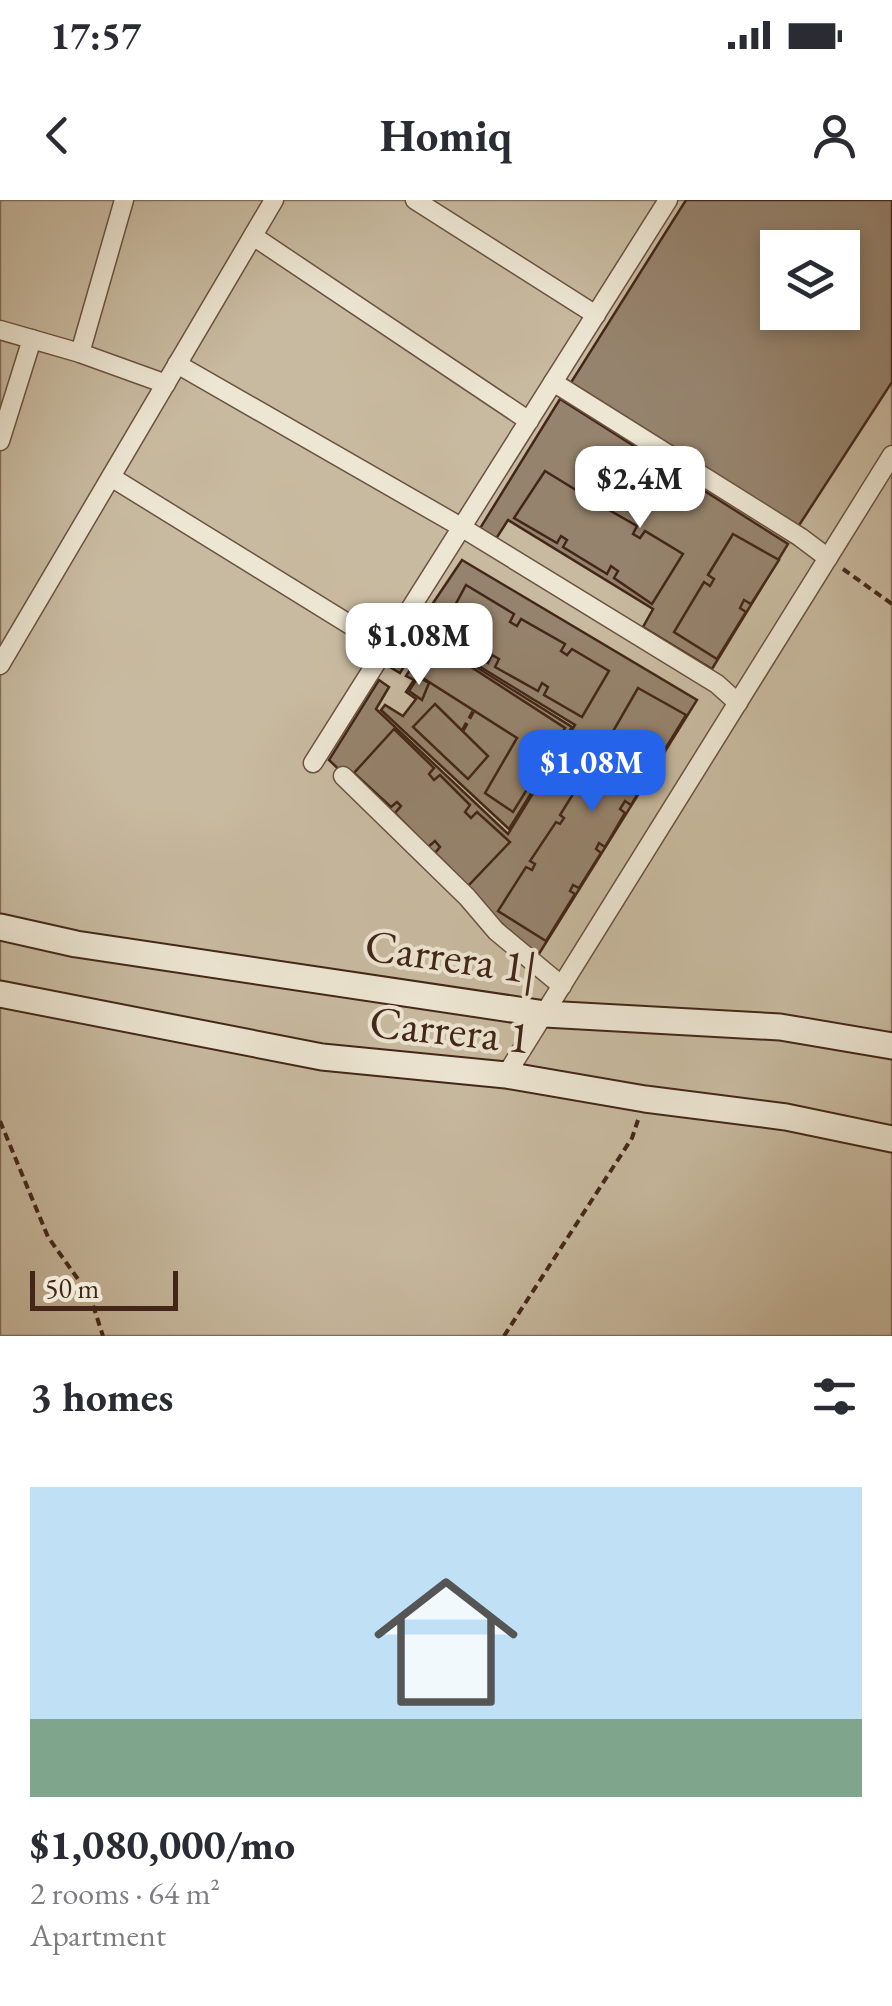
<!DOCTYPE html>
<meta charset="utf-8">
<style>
:root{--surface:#fff;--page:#f2f2f3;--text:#2b2b33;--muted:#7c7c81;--accent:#2563eb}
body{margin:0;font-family:"EB Garamond",serif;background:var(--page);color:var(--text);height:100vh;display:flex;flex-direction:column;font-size:38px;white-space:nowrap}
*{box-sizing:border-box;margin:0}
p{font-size:32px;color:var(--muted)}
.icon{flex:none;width:55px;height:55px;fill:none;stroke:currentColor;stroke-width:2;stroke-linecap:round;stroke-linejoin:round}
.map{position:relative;height:1136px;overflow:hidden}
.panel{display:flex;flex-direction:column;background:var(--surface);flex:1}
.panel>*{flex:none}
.controls{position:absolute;left:760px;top:30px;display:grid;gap:20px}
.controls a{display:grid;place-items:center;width:100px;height:100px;border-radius:0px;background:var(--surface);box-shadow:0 5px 15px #0003;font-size:50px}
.scale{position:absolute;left:30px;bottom:25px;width:148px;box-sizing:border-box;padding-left:10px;border:5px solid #432618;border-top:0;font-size:28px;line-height:35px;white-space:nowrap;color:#432618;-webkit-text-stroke:8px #ede6d3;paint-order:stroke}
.price{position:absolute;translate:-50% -85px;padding:0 22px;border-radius:20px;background:#fff;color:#222;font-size:32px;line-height:65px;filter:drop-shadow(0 2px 5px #0008)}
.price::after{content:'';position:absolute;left:50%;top:60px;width:30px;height:22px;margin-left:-15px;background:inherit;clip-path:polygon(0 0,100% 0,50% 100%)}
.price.selected{background:var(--accent);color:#fff}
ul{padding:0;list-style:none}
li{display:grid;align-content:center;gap:20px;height:530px;padding:0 30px}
li span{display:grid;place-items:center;height:310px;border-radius:0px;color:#555}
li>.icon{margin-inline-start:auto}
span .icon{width:180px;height:180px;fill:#fffc;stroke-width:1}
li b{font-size:42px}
h2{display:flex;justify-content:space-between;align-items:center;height:120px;padding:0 30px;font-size:42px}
.status{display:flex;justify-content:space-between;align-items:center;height:70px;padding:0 50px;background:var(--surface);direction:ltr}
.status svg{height:28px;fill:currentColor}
header{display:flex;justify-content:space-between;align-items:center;height:130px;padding:0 30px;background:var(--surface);font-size:45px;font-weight:700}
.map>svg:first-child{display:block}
.green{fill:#c8baa0;stroke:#86705c;stroke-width:2.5;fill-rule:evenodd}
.building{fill:#96836d;stroke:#432618;stroke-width:2.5;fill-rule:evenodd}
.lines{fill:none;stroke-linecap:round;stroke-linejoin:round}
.street-casing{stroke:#6b5241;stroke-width:21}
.secondary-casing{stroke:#432618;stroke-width:29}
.path{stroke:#432618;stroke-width:4;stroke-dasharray:8 5;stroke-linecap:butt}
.street{stroke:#ede6d3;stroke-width:18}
.secondary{stroke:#ede6d3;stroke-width:25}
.labels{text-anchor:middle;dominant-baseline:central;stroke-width:8;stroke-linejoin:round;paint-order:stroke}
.street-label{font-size:45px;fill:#432618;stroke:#ede6d3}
</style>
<div class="status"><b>17:57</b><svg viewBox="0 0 49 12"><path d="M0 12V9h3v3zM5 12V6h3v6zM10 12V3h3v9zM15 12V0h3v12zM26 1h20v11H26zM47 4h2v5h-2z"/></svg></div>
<header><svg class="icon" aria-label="back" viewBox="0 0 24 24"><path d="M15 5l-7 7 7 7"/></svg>Homiq<svg class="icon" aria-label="person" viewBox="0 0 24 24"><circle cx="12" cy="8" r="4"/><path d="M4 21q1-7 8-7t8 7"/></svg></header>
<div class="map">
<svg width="892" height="1136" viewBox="0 0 892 1136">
<rect width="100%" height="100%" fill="#e3d8bc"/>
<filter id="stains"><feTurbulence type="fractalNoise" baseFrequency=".002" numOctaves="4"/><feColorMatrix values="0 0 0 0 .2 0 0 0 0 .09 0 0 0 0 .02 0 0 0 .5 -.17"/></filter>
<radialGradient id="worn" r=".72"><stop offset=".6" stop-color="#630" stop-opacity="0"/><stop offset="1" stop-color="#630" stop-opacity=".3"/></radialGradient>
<path class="green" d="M0,0h892v1136h-892zM778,48h64v64h-64z"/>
<g class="building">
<path d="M686,0h206v182l-96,148 -226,-146zM778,48h64v64h-64z"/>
<path d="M560,199l228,145 -76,125 -69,-42 10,-18 -145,-89 -14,22 -15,-12z"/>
<path d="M545,271l39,24 -3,6 6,3 3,-5 47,27 -4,8 7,4 5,-7 38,23 -31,50 -38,-26 4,-7 -7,-5 -4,8 -44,-27 4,-7 -6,-4 -4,7 -43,-25z"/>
<path d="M733,334l46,26 -28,44 -7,-4 -4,8 6,4 -29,47 -43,-27 30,-50 6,4 4,-7 -6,-4z"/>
<path d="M462,360l235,140 -160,257 -208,-197 50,-80 10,7 -13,22 132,125 67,-109 -150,-92 -25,40 -10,-6z"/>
<path d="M466,385l48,29 -4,8 7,4 4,-7 44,25 -4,7 6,4 5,-6 37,22 -27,46 -38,-22 4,-8 -6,-4 -4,8 -43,-24 4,-8 -7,-4 -4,8 -49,-28z"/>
<path d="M430,438l142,89 -63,102 -128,-119 4,-5 18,11 13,-17 -10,-7 8,-12 -8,-4z"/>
<path d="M434,443l131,85 -52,84 -28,-19 32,-55 -102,-65z"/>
<path d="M418,477l11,6 -7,17 -13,-9z"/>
<path d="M638,488l48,27 -27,44 -6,-3 -4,7 6,3 -24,39 -6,-4 -5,8 5,4 -20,34 -6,-4 -3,6 5,4 -22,35 -6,-3 -3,6 5,3 -29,47 -48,-30 28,-44 6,3 3,-6 -5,-3 26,-39 4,2 4,-6 -4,-3 18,-29 5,3 4,-6 -5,-3 25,-41 6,3 4,-6 -5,-3z"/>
<path d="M435,504l53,52 -20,23 -55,-52z"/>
<path d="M394,529l40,39 -5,6 5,6 6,-5 30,30 -5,7 6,6 6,-6 33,30 -42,44 -33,-33 5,-6 -5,-6 -7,6 -33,-34 6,-7 -4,-4 -6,5 -37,-34z"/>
</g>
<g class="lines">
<g class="street-casing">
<g id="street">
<path d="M415,0l181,115"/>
<path d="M253,36l276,185"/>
<path d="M0,130l80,23 86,31"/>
<path d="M80,153l44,-153"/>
<path d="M177,164l284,163 256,157 21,19"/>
<path d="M553,182l247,155 28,21"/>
<path d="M0,241l32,-102"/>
<path d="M111,277l275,170"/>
<path d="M0,465l274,-465"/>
<path d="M313,563l355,-563"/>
<path d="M343,576l124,121 29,34 66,55"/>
<path d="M506,875l386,-620"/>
</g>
</g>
<g class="secondary-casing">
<g id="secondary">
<path d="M0,727l76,17 469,70 235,13 112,19"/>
<path d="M0,794l322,63 184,18 139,24 141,18 106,22"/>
</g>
</g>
<g class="path">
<path d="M843,369l49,35"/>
<path d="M463,530l11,-20"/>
<path d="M0,921l48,116 42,59 13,40"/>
<path d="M504,1136l128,-198 6,-18"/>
</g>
<use href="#street" class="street"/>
<use href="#secondary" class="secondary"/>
</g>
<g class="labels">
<g class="street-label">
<text transform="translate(451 756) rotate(8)">Carrera 1|</text>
<text transform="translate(450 829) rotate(6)">Carrera 1</text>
</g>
</g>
<rect width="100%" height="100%" filter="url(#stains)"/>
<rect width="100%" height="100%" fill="url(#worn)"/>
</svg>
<div class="controls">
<a><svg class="icon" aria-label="layers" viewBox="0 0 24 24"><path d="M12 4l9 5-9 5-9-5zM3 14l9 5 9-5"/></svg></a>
</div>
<div class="scale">50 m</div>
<b class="price" style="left:640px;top:331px">$2.4M</b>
<b class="price" style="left:419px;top:488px">$1.08M</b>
<b class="price selected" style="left:592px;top:615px">$1.08M</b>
</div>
<section class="panel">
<h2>3 homes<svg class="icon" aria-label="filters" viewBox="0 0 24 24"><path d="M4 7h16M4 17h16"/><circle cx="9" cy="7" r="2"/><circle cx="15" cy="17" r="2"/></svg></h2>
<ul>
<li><span style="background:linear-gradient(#bfe0f5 75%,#7fa58c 0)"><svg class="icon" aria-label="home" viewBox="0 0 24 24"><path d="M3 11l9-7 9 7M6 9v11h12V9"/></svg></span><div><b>$1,080,000/mo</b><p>2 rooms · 64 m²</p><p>Apartment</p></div></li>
</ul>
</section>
